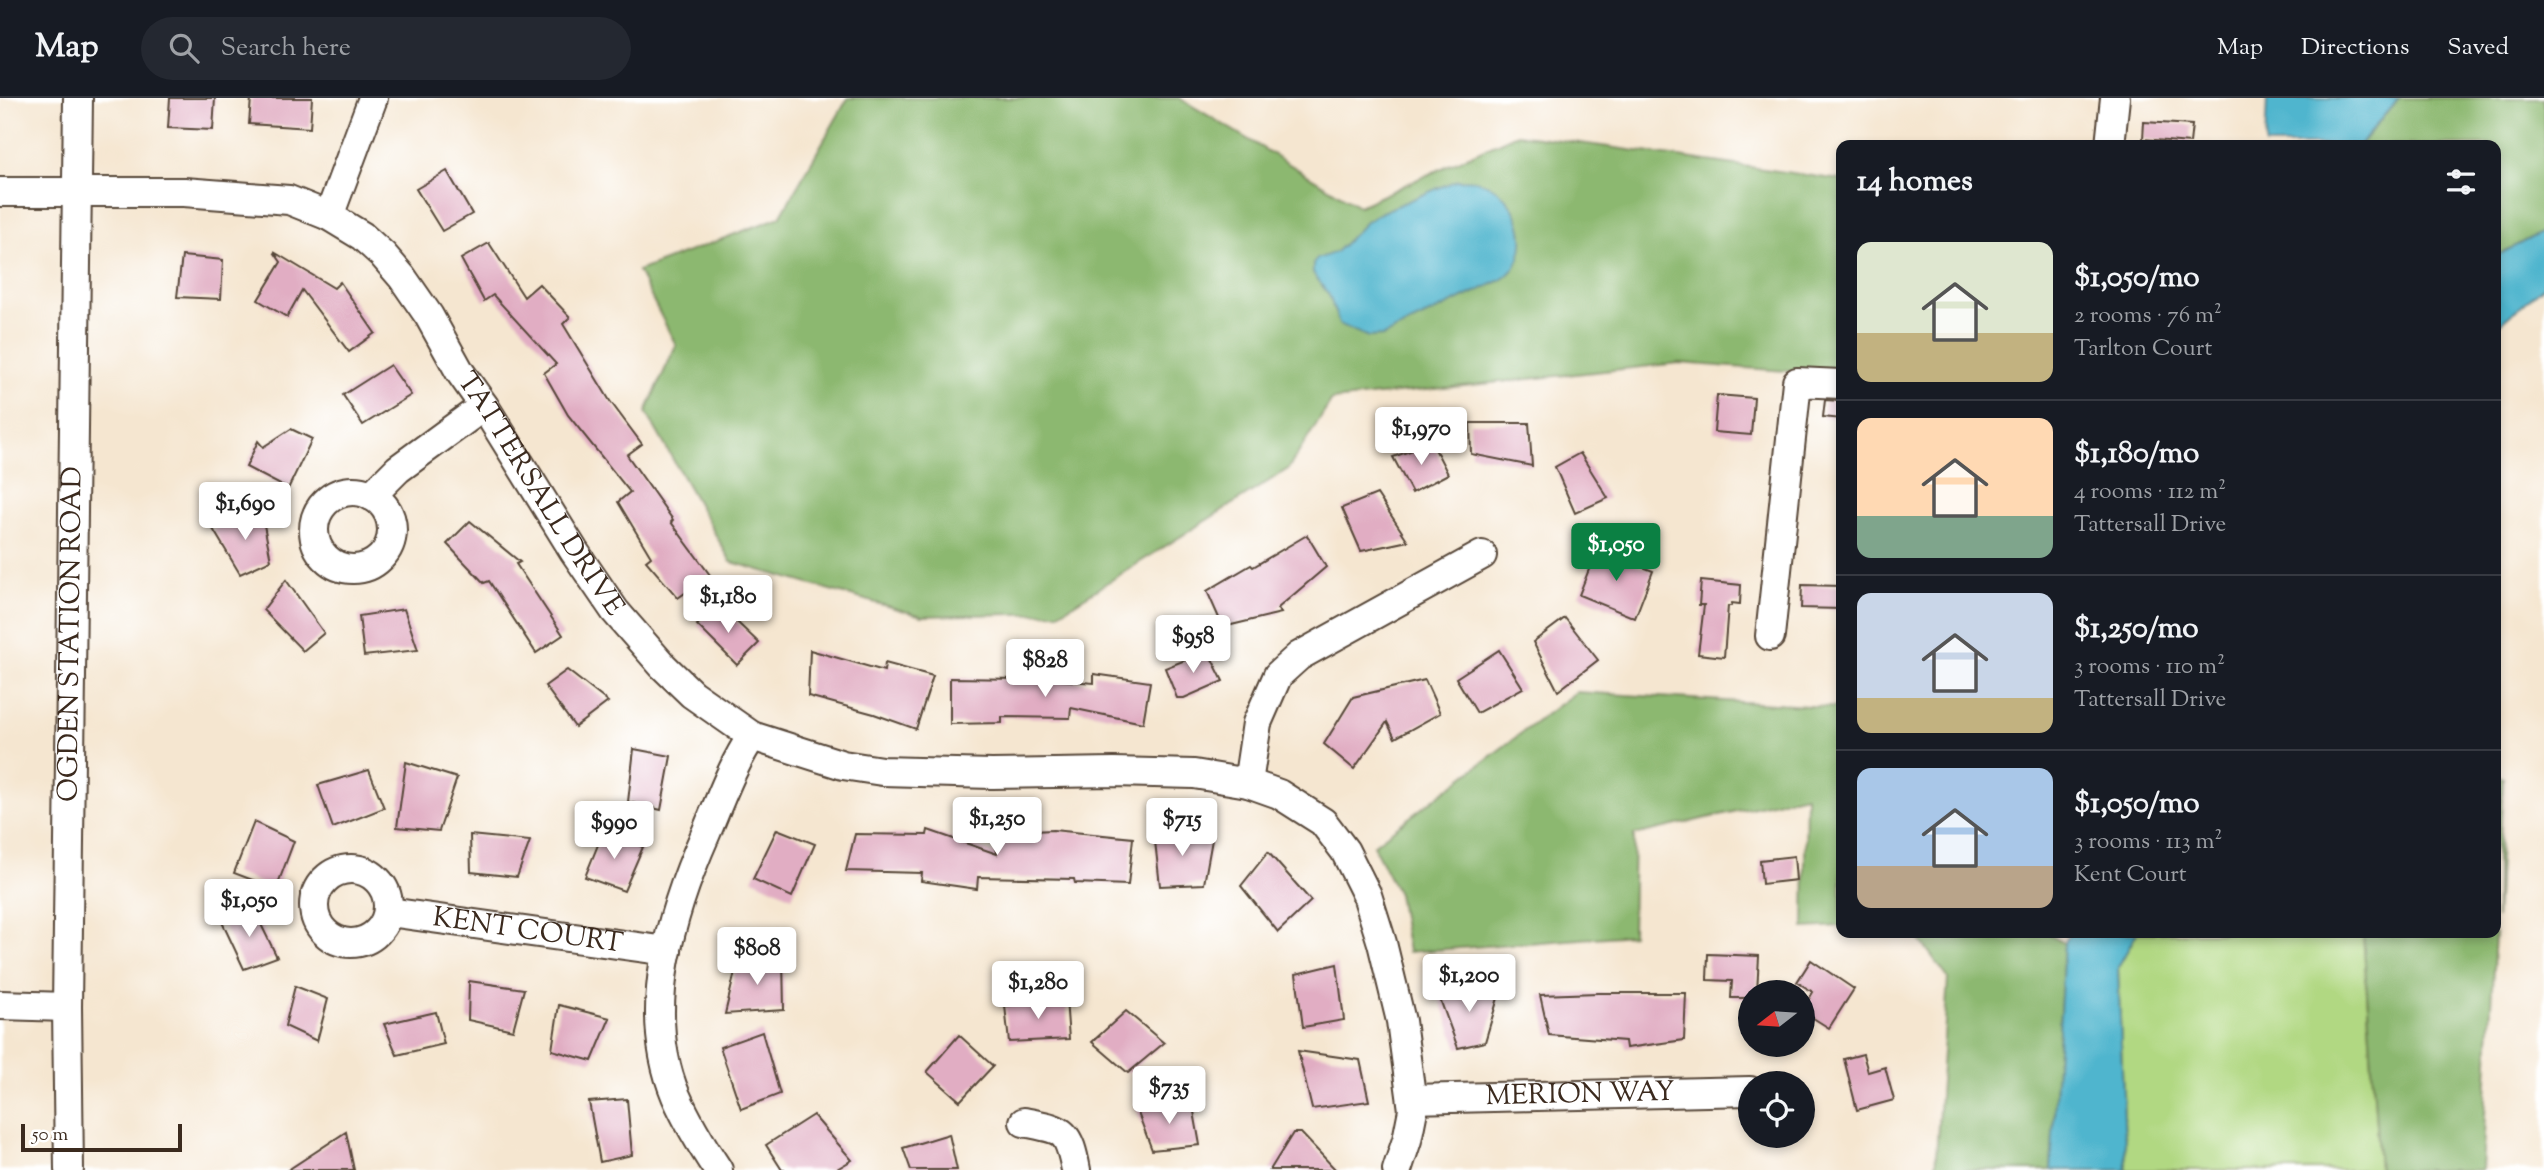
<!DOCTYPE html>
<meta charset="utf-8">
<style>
:root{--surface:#171b24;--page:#242831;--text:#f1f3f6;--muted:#9ea1a6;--line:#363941;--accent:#0b8043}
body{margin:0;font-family:"Sorts Mill Goudy",serif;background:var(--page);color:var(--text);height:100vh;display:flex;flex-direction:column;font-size:26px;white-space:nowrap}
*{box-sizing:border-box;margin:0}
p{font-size:23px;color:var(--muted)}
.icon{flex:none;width:38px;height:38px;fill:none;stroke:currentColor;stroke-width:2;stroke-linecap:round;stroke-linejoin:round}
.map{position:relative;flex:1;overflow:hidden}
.sheet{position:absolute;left:1836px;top:42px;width:665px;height:798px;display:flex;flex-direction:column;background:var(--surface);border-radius:14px;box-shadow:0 4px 10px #0003}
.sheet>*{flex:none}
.needle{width:46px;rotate:253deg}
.tools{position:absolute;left:1738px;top:882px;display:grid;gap:14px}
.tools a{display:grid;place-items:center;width:77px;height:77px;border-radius:50%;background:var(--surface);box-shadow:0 4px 10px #0003;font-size:35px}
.scale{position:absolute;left:21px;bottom:18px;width:161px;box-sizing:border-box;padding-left:7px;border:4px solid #3b2a1e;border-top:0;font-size:19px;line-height:24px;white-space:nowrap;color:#3b2a1e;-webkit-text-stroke:5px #fff;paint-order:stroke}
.price{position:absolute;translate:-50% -60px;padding:0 16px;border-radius:7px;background:#fff;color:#222;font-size:23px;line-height:46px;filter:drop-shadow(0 2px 4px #0008)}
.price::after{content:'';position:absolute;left:50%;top:42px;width:21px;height:16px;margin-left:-10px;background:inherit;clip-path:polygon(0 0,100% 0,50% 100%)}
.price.active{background:var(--accent);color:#fff}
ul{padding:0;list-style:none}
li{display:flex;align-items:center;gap:21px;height:175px;padding:0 21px}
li+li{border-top:2px solid var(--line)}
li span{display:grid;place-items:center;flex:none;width:196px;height:140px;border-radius:14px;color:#555}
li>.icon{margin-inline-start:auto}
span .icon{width:84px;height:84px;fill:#fffc;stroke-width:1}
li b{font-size:30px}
h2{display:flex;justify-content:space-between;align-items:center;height:84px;padding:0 21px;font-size:30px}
header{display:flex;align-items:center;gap:42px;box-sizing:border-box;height:98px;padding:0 35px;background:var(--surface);border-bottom:2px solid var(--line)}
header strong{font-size:33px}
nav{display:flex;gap:38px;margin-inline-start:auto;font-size:24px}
.search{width:490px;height:63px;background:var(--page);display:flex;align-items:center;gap:18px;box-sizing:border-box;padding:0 24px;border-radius:38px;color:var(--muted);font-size:26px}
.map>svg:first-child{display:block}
.green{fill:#b1d882;stroke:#768150;stroke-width:2}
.forest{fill:#8cb870;stroke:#647147;stroke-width:2}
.water{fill:#50b5ce;stroke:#467076;stroke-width:2}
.building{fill:#e1adc3}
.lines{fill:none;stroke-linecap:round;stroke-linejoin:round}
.minor-casing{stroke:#574639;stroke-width:32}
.minor{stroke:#fff;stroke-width:28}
.labels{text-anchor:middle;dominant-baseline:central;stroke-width:5;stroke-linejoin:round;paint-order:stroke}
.street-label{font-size:28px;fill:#3b2a1e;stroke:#fff}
</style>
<header>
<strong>Map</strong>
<div class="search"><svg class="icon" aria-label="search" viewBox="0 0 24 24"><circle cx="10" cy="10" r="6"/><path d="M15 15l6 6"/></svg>Search here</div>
<nav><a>Map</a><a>Directions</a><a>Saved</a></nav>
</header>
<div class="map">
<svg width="2544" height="1072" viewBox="0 0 2544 1072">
<rect width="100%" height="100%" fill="#fff"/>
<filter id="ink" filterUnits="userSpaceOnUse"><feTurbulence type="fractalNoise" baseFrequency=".0143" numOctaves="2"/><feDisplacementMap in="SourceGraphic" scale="14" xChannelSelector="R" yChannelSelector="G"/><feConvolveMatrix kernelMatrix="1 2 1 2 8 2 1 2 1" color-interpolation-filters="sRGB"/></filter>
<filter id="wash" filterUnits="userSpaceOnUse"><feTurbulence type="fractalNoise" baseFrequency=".00686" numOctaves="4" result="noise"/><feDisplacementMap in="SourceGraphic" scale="28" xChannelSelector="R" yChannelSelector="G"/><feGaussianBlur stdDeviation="1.57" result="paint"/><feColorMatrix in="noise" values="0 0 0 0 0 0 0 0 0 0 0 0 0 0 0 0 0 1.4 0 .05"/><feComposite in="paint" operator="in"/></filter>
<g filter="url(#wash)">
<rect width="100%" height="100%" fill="#f5e6d0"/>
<path class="green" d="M2137,835h226l16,237h-253l-8,-204z"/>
<g class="forest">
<path d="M848,0h331l180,108 158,-72 324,46v195l-162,-12 -347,37 -44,69 -229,144 -137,3 -191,-54 -85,-150 30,-67 -38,-74 142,-54z"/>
<path d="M2399,0h145v133l-48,25v-111h-137z"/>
<path d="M1576,594l265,16v218l-37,2 2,-133 -172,40 -2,100 -224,17 -10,-58 -25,-49z"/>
<path d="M2496,679l7,1 -7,140z"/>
<path d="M1915,835h131l18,10 -13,227h-116l13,-192z"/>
<path d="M2363,835h132l-13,237h-103z"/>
</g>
<g class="water">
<path d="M2267,0h132l-40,47h-94z"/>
<path d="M1457,82c10,0 22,0 32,5 34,19 48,72 12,95l-118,56 -15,1 -29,-13 -10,-29 -16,-22v-9l4,-5 19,-7 30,-30 16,-10z"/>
<path d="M2544,133v55l-44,38h-4v-68z"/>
<path d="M2070,835h67l-19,34 8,203h-75l13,-227z"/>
</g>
<g id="blocks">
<g class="building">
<path d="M170,0h45l-2,32 -45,-2z"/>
<path d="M251,0h61l-2,30 -61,-4z"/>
<path d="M2144,24l48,3 -2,18 -47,-4z"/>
<path d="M447,73l25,43 -30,17 -26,-42z"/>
<path d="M489,145l35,54 15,-13 31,33 -7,7 47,77 32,43 -15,11 46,65 -2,2 39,53 -32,23 -32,-37 5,-4 -33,-55 12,-10 -62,-77 -24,-42 12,-9 -63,-69 -9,6 -23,-42z"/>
<path d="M274,154l60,36 6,-6 35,51 -26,19 -47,-62 -15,27 -29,-17 23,-38z"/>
<path d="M182,158l41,4 -2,39 -44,-2z"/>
<path d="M390,267l21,30 -48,30 -20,-30z"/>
<path d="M1717,297l37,3 -3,37 -37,-3z"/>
<path d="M1825,302l16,1v18l-18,-2z"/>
<path d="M1470,325h59l3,43 -61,-12z"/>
<path d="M291,331l21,10 -24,50 -42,-22 12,-26 5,6z"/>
<path d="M1432,345l16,31 -36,19 -19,-36z"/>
<path d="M1580,355l28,45 -33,15 -20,-46z"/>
<path d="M1377,396l31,47 -47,10 -19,-43z"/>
<path d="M261,412l10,50 -31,14 -27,-45z"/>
<path d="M470,423l50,41 -4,2 47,71 -27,18 -47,-72 -5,2 -37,-39z"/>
<path d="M1307,437l19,32 -48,41 3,5 -58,14 -16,-36 44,-26 2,2z"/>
<path d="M1597,451l56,22 -18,47 -56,-23z"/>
<path d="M286,482l38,53 -21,18 -40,-41z"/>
<path d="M1701,483l40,4 -1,19 -8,-1 -1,3h-3l-4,51 -26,-3 6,-49h-5z"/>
<path d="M1802,487l39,1v23l-40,-1z"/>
<path d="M719,507l40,38 -22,22 -40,-40z"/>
<path d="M404,511l14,41 -54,6 -5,-40z"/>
<path d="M1565,520l33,42 -40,31 -25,-49z"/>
<path d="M810,552l74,21 1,-8 48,13 -17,53 -42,-15 -66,-18z"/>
<path d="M1499,552l24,38 -46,25 -21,-35z"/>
<path d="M1208,553l15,30 -39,17h-7l-12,-30z"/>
<path d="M567,572l41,32 -33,25 -30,-41z"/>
<path d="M1094,576l56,8 -7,41 -72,-15 -1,10 -68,-1v6l-52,1v-46l71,1v-2l73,6z"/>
<path d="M1425,582l15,33 -45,25 -8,-16 -33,47 -30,-25 29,-47z"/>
<path d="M634,651l37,7 -10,54 -33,-8z"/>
<path d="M406,664l51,16 -18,53 -42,-4z"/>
<path d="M369,672l15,38 -51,20 -15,-43z"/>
<path d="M254,724l40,19 -18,48 -42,-16z"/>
<path d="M777,731l38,15 -23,53 -39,-18z"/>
<path d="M604,732l39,17 -19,44 -39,-14z"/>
<path d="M928,732l69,24 -2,-21 58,-3 80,8 -5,47 -53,-2 -1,-4 -96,-2 -1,12 -56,-8 1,-8 -76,-2 9,-37 72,1z"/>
<path d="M1154,734l59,2 -9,50 -44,2z"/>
<path d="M470,737l60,6 -13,36 -46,-5z"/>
<path d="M1268,754l43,49 -33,31 -37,-46z"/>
<path d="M1794,758l2,24 -34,4 -2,-24z"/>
<path d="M253,810l24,49 -33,12 -22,-47z"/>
<path d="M1708,856l51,2 -2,36h-7v6h-19l1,-17 -25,-1z"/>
<path d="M738,861h45l1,51 -59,4z"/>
<path d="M1811,862l43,29 -25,39 -27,-17 11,-19 -16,-10z"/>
<path d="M1337,866l7,56 -41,7 -7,-53z"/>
<path d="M469,883l55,8 -11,41 -45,-10z"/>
<path d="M295,888l33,13 -11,42 -32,-15z"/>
<path d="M1437,893h63l-15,51 -27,6z"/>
<path d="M1598,895h88l-2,47 -58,8 -1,-7 -76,-6 -9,-40z"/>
<path d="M1066,901l3,40 -60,3 -4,-36z"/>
<path d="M559,907l51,13 -18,43 -40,-11z"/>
<path d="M1126,913l38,32 -36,30 -36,-31z"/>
<path d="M436,914l8,32 -47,11 -13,-31z"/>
<path d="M762,934l18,62 -39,15 -21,-62z"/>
<path d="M959,937l34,31 -33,35 -33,-29z"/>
<path d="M1298,953l62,9 9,41 -57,8z"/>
<path d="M1863,956l5,18 17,-5 9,33 -37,10 -13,-51z"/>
<path d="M627,1001l5,56 -32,7 -11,-60z"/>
<path d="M1135,1007l58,1 7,39 -48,5z"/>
<path d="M813,1017l39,45 -17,10h-53l-16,-25z"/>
<path d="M346,1034l8,38h-66z"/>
<path d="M1293,1035h8l35,37h-66z"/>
<path d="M949,1036l8,36h-46l-8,-22z"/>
</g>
</g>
</g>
<g filter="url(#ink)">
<use href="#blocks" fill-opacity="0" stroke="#574639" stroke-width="2"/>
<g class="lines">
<g class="minor-casing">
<g id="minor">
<path d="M2110,47l5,-47"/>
<path id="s1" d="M0,94h184l105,8 40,16 33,20 21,19 19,22 27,39 31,56 24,34 90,145 41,60 48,55 29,28 60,42 91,29 39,6 110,3 122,-2 80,2 54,9 31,11 44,28 22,29 22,44 15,48 19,78 12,89 -6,30 -10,30"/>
<path d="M329,118l44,-118"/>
<circle cx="353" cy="432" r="39"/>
<path d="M371,398l27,-27 86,-63"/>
<path d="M1770,538l27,-254 44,2"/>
<path d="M1248,685l9,-60 21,-48 21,-19 183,-101"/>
<circle cx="351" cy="808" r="37"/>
<path id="s2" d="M389,814l278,39"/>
<path d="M0,907l67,2"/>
<path id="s3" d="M1412,1001l338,-8"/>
<path d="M1024,1024c39,8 44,6 52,48"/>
<path id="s4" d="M69,1072l-2,-163 11,-909"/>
<path d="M718,1072c-16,-24 -31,-49 -42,-74 -36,-85 -5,-184 30,-263 14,-33 26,-67 46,-97"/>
</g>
</g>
<use href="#minor" class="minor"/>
</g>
</g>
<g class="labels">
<g class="street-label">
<text stroke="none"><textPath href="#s1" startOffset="686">TATTERSALL DRIVE</textPath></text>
<text stroke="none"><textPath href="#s4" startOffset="536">OGDEN STATION ROAD</textPath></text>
<text stroke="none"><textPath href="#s2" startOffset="140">KENT COURT</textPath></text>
<text stroke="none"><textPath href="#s3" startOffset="168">MERION WAY</textPath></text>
</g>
</g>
</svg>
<div class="tools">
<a><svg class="needle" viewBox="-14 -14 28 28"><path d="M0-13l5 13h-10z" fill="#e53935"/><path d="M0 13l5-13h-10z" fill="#9ea1a6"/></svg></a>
<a><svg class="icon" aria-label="locate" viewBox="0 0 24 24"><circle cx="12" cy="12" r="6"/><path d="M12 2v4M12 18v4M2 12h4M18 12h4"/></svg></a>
</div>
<div class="scale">50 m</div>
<b class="price" style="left:1421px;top:369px">$1,970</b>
<b class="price" style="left:245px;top:444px">$1,690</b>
<b class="price active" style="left:1616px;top:485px">$1,050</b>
<b class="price" style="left:728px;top:537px">$1,180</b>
<b class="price" style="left:1193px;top:577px">$958</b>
<b class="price" style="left:1045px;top:601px">$828</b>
<b class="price" style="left:997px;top:759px">$1,250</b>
<b class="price" style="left:1182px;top:760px">$715</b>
<b class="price" style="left:614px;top:763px">$990</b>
<b class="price" style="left:249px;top:841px">$1,050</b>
<b class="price" style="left:757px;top:889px">$808</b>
<b class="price" style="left:1469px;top:916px">$1,200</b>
<b class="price" style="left:1038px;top:923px">$1,280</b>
<b class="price" style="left:1169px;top:1028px">$735</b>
<section class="sheet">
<h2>14 homes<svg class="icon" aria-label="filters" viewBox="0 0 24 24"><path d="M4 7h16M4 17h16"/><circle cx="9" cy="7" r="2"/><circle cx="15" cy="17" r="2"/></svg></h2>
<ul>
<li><span style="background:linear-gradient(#dfe7d0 65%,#c2b280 0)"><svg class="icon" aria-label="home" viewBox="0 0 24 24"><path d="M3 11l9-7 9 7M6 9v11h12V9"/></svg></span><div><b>$1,050/mo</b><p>2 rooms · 76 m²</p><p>Tarlton Court</p></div></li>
<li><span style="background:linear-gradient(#ffd9b3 70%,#7fa58c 0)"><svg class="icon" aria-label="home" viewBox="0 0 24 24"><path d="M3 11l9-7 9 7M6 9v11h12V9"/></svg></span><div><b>$1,180/mo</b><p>4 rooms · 112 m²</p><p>Tattersall Drive</p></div></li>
<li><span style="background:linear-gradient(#c9d6e8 75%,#c2b280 0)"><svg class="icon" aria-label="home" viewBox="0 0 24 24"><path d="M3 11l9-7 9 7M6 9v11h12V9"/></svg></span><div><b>$1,250/mo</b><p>3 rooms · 110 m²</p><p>Tattersall Drive</p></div></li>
<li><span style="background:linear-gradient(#a9c7e8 70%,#b9a48a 0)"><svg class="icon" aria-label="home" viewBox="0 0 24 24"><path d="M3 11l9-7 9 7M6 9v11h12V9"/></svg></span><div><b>$1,050/mo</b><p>3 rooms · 113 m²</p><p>Kent Court</p></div></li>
</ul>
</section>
</div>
